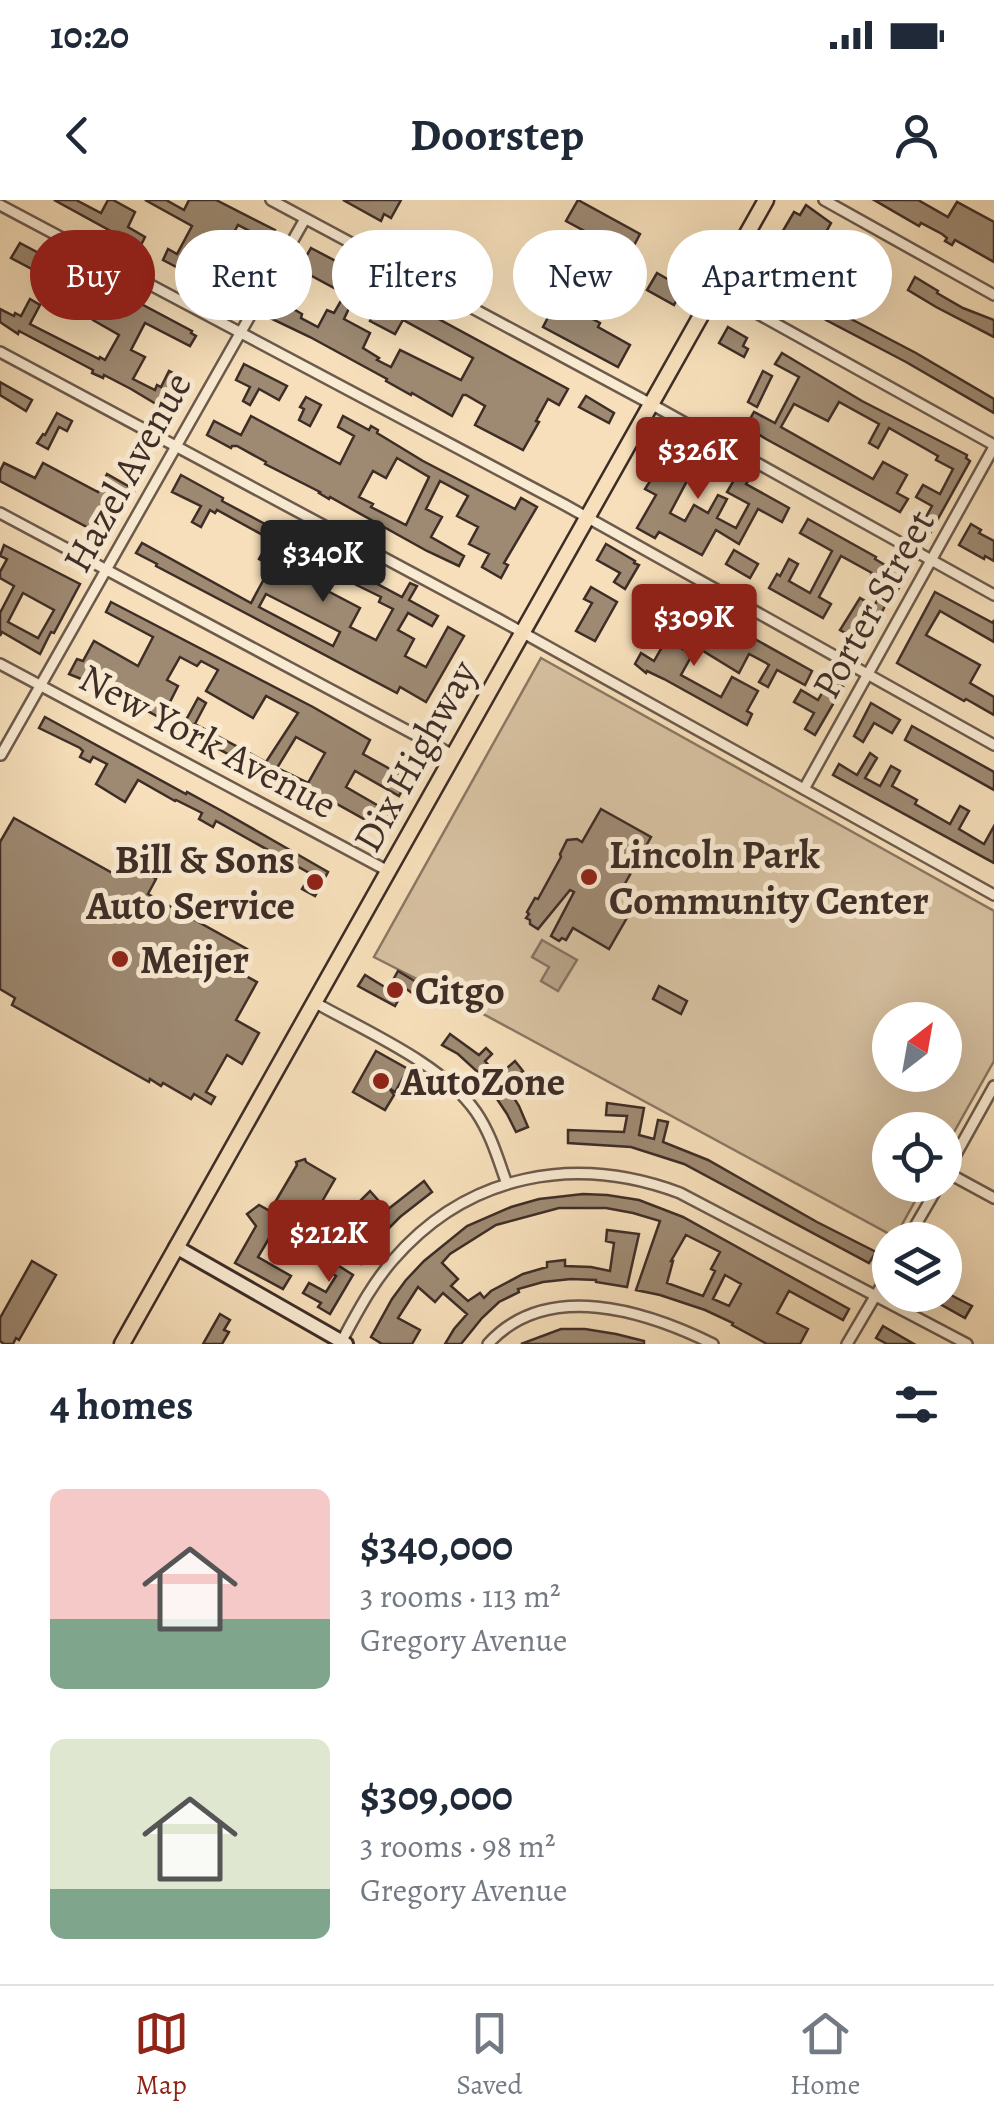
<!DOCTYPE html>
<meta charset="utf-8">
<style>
:root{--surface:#fff;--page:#f2f2f3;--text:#1f2937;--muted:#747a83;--line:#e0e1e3;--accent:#8f2418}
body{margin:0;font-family:Alegreya,serif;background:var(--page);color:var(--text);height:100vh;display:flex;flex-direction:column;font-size:38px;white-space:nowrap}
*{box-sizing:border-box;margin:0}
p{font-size:32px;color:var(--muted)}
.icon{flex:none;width:55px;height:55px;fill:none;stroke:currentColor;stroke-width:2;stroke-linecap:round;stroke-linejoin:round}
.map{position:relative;height:1144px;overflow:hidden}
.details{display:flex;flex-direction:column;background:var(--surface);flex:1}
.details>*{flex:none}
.banner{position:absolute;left:30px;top:30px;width:935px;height:90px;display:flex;gap:20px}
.needle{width:65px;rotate:31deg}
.controls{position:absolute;left:872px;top:802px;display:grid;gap:20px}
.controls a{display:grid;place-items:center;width:90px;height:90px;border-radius:50%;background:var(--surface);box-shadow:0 10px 40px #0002;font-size:50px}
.price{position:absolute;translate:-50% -85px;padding:0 22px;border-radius:10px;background:var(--accent);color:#fff;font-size:32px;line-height:65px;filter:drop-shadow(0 2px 5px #0008)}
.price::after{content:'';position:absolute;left:50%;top:60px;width:30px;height:22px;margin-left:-15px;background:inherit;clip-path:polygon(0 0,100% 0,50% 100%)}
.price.active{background:#222;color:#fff}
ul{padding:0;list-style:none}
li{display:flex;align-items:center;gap:30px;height:250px;padding:0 50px}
li span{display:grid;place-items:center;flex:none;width:280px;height:200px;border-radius:15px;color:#555}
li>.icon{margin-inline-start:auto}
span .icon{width:120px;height:120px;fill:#fffc;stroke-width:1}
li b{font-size:42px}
h2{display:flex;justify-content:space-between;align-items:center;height:120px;padding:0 50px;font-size:42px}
.pill{padding:0 35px;border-radius:45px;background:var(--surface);box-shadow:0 10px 40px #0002;font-size:35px;line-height:90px}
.pill.active{background:var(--accent);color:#fff}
.status{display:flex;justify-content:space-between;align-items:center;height:70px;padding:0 50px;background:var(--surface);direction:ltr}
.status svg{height:28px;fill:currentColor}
header{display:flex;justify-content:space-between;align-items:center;height:130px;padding:0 50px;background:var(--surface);font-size:45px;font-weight:700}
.menu{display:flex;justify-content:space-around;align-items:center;height:140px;border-top:2px solid var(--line);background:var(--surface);font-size:28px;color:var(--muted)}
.menu a{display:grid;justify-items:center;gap:5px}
.menu .active{color:var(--accent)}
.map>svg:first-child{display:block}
.green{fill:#d7c1a1;stroke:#8a7764;stroke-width:2.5;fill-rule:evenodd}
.water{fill:#b7a288;stroke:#877361;stroke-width:2.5}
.building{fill:#9e8a73;stroke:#3e2d27;stroke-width:2.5;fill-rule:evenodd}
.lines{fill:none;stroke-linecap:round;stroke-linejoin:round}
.street-casing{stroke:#6c5a4c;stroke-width:14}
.secondary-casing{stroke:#3e2d27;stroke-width:18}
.primary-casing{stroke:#3e2d27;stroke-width:19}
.street{stroke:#f9ead2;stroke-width:9}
.secondary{stroke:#f9ead2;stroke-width:12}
.primary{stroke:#f6dfba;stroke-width:14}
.poi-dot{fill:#8f2418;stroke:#f9ead2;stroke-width:4}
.labels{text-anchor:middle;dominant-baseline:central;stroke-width:10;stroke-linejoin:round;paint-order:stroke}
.street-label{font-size:40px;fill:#3e2d27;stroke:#f9ead2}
.poi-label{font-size:40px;font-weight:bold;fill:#3e2d27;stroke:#f9ead2;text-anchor:start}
</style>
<div class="status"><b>10:20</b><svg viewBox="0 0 49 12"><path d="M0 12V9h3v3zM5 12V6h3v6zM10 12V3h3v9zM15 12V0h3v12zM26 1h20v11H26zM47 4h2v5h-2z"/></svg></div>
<header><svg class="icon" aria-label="back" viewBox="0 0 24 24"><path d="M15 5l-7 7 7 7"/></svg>Doorstep<svg class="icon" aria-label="person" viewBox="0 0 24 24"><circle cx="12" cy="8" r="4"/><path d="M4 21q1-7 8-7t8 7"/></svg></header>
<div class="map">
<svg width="994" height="1144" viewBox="0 0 994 1144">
<rect width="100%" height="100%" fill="#f6dfba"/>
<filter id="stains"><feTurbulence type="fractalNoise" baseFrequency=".002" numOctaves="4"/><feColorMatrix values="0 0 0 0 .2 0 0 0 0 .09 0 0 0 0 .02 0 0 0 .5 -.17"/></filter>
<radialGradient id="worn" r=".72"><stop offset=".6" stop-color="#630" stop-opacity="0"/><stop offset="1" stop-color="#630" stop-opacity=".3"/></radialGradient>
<path class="green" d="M541,458l453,253v150l-49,87v-18h-55v55h34l-29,52 -445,-241 -76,-39zM890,820h55v55h-55z"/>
<path class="water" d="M542,740l35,20 -19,31 -17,-10 8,-14 -17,-10z"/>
<g class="building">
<path d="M54,0h22l25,13 7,-13h5l22,12 -7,15 17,10 -5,10z"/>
<path d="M145,0h21l18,10 5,-10h27l59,30 -6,11 -31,-16 -15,28 5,2 -10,20 26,14 -5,11 -76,-40 5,-11 9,5 15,-28z"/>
<path d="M343,0h58l-10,18 -7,-4 -3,7z"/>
<path d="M578,0l62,34 -11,21 -63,-34z"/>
<path d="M874,0h44l30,17 9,-15 37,20v40l-39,-22 -3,5 -7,-4 2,-3 -5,-4 -21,-11 -2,3z"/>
<path d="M806,5l25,18 -19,34 -10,-6 -4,8 -24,-13 20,-34 6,3z"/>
<path d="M20,43l58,31 16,8 2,-2 96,51 -1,2 5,3 -6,10 -45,-23 -14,27 14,7 -12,22 22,11 2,-5 4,2 8,-16 10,5 -9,16 14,8 -8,16 -45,-27 -27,-14 -1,3 -11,-5 1,-3 -74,-39 -1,3 -18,-12v-13l14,7 1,-3 6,3 9,-17 10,6 -10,19 69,35 1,-2 5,3 14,-25 -26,-15 10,-20 -19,-10 -3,5 -70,-37z"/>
<path d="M311,48l53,28 -20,43 26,14 -7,15 16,10 -2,2 14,7 9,-17 61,30 12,-22 -70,-38 -8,14 -25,-13 7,-14 -3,-2 9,-16 185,100 -9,16 -11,-6 -12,22 3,1 -16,28 -48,-25 10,-19 -19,-11h-3l-11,21 -40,-23 -1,2 -25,-14 1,-2 -77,-42 -40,-19 20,-33 9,5 -9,17 12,7 -1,4 17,9 9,-17 7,3 11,-19 -46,-25z"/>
<path d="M761,70l34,19 -11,21 -35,-19z"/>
<path d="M657,73l26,15 -9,17 -27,-15z"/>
<path d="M915,77l23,14 -1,2 26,15 31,12v17l-58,-30 -28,-17z"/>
<path d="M557,100l43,23 -2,4 32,18 -12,22 -75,-40z"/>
<path d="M832,109l84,44 78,46v14l-88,-51 -80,-42z"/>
<path d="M728,127l19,11 -4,8 5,3 -4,8 -25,-14z"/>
<path d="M782,153l80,48 105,54 -1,3 4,3 -41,74 -10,-5 13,-24 -16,-9 7,-12 17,9 13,-25 -17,-9 2,-4 -49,-28 -11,20 -9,-5 10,-19 -40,-22 -11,19 -34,-17 -13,23 92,52 10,-17 24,13 -10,18 11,6 -8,13 -134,-73 -20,-13 8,-14 21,11 24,-46 -24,-13z"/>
<path d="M244,164l43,22 -8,14 -20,-11 -9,16 -7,-4 7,-14 -14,-7z"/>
<path d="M763,171l9,5 -15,31 -9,-5z"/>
<path d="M0,182l32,18 -6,11 -26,-16z"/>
<path d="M586,196l28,17 -5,10 -30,-16z"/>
<path d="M306,197l15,8 -11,21 -11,-6 5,-11 -4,-2z"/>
<path d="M57,213l15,8 -5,10 -8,-4 -11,22 -11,-6 6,-9 2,1z"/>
<path d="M251,216l89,48 14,-28 -16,-9 5,-11 26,14 2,-4 7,4 -1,3 46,28 92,48 6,-11 16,9 -33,56 4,2 -7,13 -19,-11 7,-13 -20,-10 9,-17 -21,-11 11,-20 -28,-15 -14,28 16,8 -11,20 33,19 -5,10 -32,-15 -97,-54 -1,2 -10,-6 1,-1 -55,-28 1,-2 -29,-16h-5l-1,2 -24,-13 7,-14 27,14zM397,258l32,19 -23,48 -35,-18 2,-3 -14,-7 14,-26 13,7z"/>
<path d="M680,233l25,14 -35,66 15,8 9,-16 14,8 10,-18 9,4 -10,19 19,10 13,-24 -22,-12 10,-17 11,6 -2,3 43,24 -7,14 -24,-13 -19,35 -23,-14 -14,25 -43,-23 -4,6 -18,-10 19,-33 -11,-6 7,-11 3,1 20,-44z"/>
<path d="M4,263l31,15 8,-15 55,29 9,-18 28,16 -5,9 -7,-3 -21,39 -102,-54v-10z"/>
<path d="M181,275l42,23 -1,3 180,96 8,-14 7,3 -8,14 29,16 -6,10 -24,-13 -10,17 16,9 -9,17 21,11 22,-40 16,9 -38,66 -26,-15 -3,6 -241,-127 1,-2 -21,-11 6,-10 109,60 20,-37 -12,-7 11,-20 -53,-29 -2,3 -5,-3 -9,17 -9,-5 9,-16 -29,-14zM330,372l51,25 -2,5 14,7 -17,31 -26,-13 10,-19 -38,-20zM266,394l74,38 -7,14 -74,-39z"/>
<path d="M808,319l68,38 -1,2 15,9 -2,2 16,9 -8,14 -2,-2 -8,13 -20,40 -26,-14 20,-32 14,8 13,-22 -16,-9 1,-2 -31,-17 -22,41 12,7 -8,14 -54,-30 8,-14 3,2 9,-17 9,5 -9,17 21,12 22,-42 -32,-18z"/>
<path d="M971,324l10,6 -2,3 15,8v20l-9,-5 -1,3 -25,-14z"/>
<path d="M606,344l29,17 -1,2 5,2 -14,24 -11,-7 6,-9 -23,-13z"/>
<path d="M4,345l76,39 -26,49 -3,-1 -11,22 -38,-22 -2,4v-23l14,-27 -14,-8v-6l7,-13 -7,-3zM23,393l31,17 -16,28 -30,-16z"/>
<path d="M734,350l24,14 -8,14 -24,-14z"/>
<path d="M591,387l26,15 -22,39 -19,-10 16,-28 -8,-4z"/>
<path d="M935,392l58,31 1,-3v22l-54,-31 -14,24 54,30 -10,18 24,14v18l-28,-16 -2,2 -67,-38z"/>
<path d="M684,400l12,7 -18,39 14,9 -11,20 40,22 11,-20 26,14 -11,20 5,3 -5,11 -83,-46 -17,-8 -1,2 -11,-9 6,-11 13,8 16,-28 -17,-10 6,-10 14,8z"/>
<path d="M111,402l202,105 57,33 -7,14 45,25 -9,17 -44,-25 -9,16 43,25 -9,16 -45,-25 -4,6 -225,-120 -37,-15 8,-15 6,2 11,-20 44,25 15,-29 -47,-25zM180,457l17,9 4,-5 17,9 -12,21 47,27 13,-22 32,17 -32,49 -71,-38 11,-21 -8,-5 -12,22 -14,-7 3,-6 -6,-3 9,-18 -11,-6zM296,537l29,16 -17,30 -31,-15z"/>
<path d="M730,425l82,46 -7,14 -28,-15 -9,17 -9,-5 10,-17 -3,-2 -17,-9 -10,19 -39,-24 6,-10 12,7z"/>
<path d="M830,479l13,8 -28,48 -10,-6 9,-16 -20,-11 7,-12 17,10z"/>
<path d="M871,503l29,17 -8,13 -18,-10 -11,19 -9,-6z"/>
<path d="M45,517l141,77 1,-2 35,19 106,61 -13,24 -13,-7 9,-15 -95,-53 -3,6 -14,-8 3,-6 -26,-13 -1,1 -37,-21 -13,22 -29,-18 11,-20 -14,-7 -3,5 -10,-5 3,-6 -3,-3 -41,-20z"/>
<path d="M912,526l82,46v18l-89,-50z"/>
<path d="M870,553l7,5 -12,20 15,8 11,-20 9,5 -8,15 25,14 -2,4 35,20 10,-18 9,5 -10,18 25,15 10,-18v37l-161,-88 6,-11 18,11z"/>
<path d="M601,609l50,28 -39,70 16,9 -19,33 -36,-21 -7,12 -4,-2 -3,3 -8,-5 23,-44 -4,-2 -32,39 -8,-5v-4l-4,-2 3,-4 -2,-2 8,-14 3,1 23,-42 -1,-3 7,-14 10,-1 5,3z"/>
<path d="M14,618l102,57 8,-14 32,18 -8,15 99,55 -12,21 22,12 -21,38 23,13 -17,31 -15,-9 -21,37 9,5 -4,7 -17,-10 -3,5 -28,-16 -2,3 -11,-7 -1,3 -137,-77 3,-7 -15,-9v-147z"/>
<path d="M398,771l20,12 -6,10 -7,-5 -10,18 -37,-20 7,-11 23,14z"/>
<path d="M659,786l28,15 -6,13 -28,-15z"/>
<path d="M450,834l29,21 7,-7 6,6 -7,7 13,15 17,-15 8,10 -17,14 13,21 9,21 -12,5 -9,-18 -26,-39 -23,-21 -16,-9z"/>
<path d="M376,851l32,18 -13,23 -6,-4 5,7 -9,15 -32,-18z"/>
<path d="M607,903l37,5 -5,27 15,4 4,-19 10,2 -5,20 45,18 109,62 59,30 -7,11 -185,-99 -53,-17 -63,-4v-13l56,2 3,-16 -21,-1z"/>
<path d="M305,959l1,3 29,17 -30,52 -24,-13 -23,39 33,19 -8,13 -48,-26 21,-37 -9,-12 12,-9 11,6 27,-46 -1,-3z"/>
<path d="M424,981l8,11 -32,25 -22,22 -17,25 -31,-23 6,-8 20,14 21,-26 -17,-20 10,-10 17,19z"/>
<path d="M583,994l24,1 32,5 44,17 166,92 -6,11 -54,-29 -12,22 31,16 -8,15h-33l-35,-19 1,-2 -28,-13 -45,-15 -24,-5 24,-69 -27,-8 -27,-5h-47l-63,17 -46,29 -8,9 16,16 -7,7 17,15 12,-8 4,5 7,-7 32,-17 24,-7v-5l18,-2v6l26,1 19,4 4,-28 -8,-2 1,-11 32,4 -12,53 -31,-5v-2l-25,-1 -28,3 -25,7 1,3 -20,10 -17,16 -21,26h-16l9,-15 13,-15 -24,-21 -8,9 -17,-15 -20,31 22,12 -8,14h-30l-11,-7 21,-38 14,-19 18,-19 43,-35 44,-19 28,-8zM686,1035l34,17 -9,17 4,2 -12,25 -36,-13 6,-22h-2zM725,1075l16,9 -12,22 -16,-7z"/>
<path d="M319,1053l34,22 -23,39 -12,-7 3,-4 -18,-10 6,-10 17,9 10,-16 -22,-15z"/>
<path d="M32,1061l24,14 -37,65 -3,-2 -3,6h-9l-4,-3v-23z"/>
<path d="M945,1092l27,14 -7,12 -41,-23h21z"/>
<path d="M220,1114l10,6 -6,10 5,2 -7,12h-19z"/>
<path d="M883,1126l31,18h-27l-11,-6z"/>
<path d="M561,1129h24l31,5 28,7v3h-123z"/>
</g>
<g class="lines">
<g class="street-casing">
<g id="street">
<path d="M271,0l380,204 343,191"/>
<path d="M824,0l170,95"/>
<path d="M0,5l565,300 429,240"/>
<path d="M715,90l279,155"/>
<path d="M0,152l500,268 494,275"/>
<path d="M0,313l453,242"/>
<path d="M0,464l388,207"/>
<path d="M1,555l304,-536"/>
<path d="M804,589l190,-342"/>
<path d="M314,802c51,29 129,62 162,110 15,22 22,47 31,72"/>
<path d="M946,972l48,26"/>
<path d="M945,974l49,-88"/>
<path d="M907,1040l32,-55"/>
<path d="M340,1144c16,-29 31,-59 53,-84 75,-87 183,-106 287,-67l287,151"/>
<path d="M488,1144c59,-65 158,-33 225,0"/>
<path d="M847,1144l43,-73"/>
</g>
</g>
<g class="secondary-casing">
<path id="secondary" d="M176,1047l170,97"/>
</g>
<g class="primary-casing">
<path id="primary" d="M122,1144l644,-1144"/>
</g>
<use href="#street" class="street"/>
<use href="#secondary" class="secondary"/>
<use href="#primary" class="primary"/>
</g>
<g class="poi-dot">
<circle cx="589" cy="677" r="10"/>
<circle cx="315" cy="682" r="10"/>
<circle cx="120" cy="759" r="10"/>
<circle cx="395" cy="790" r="10"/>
<circle cx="381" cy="881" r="10"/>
</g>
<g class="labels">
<g class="street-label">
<text transform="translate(127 272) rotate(-61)">Hazel Avenue</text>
<text transform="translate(873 404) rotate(-61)">Porter Street</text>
<text transform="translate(208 541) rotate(28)">New York Avenue</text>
<text transform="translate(415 556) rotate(-61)">Dix Highway</text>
</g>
<g class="poi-label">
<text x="609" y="654">Lincoln Park<tspan x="609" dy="46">Community Center</tspan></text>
<text x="295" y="659" text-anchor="end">Bill &amp; Sons<tspan x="295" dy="46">Auto Service</tspan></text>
<text x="140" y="759">Meijer</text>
<text x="415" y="790">Citgo</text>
<text x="401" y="881">AutoZone</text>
</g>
</g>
<rect width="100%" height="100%" filter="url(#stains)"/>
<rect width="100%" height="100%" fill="url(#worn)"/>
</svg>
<div class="controls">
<a><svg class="needle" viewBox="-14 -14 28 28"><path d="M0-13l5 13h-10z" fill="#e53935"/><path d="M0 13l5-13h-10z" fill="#747a83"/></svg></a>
<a><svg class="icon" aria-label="locate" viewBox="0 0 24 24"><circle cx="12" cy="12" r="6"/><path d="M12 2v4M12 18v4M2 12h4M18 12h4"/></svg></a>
<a><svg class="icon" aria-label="layers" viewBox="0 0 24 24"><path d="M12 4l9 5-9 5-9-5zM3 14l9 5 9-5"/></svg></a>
</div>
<b class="price" style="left:698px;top:302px">$326K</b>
<b class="price active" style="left:323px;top:405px">$340K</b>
<b class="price" style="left:694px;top:469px">$309K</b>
<b class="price" style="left:329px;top:1085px">$212K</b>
<div class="banner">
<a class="pill active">Buy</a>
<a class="pill">Rent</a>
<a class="pill">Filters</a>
<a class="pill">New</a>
<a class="pill">Apartment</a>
</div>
</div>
<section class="details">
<h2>4 homes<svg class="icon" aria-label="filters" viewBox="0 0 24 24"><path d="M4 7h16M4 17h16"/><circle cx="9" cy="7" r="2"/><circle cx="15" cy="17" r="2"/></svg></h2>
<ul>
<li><span style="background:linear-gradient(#f6c9c9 65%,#7fa58c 0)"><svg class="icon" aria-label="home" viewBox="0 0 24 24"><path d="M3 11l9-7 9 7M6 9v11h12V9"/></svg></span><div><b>$340,000</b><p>3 rooms · 113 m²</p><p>Gregory Avenue</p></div></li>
<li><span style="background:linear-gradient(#dfe7d0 75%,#7fa58c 0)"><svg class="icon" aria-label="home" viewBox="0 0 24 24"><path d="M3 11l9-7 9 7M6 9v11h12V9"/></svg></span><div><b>$309,000</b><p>3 rooms · 98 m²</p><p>Gregory Avenue</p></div></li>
</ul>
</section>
<nav class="menu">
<a class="active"><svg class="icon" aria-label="map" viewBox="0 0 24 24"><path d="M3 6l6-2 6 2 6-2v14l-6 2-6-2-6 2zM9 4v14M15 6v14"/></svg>Map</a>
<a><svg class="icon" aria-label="saved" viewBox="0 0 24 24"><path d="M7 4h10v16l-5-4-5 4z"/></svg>Saved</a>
<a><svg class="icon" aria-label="home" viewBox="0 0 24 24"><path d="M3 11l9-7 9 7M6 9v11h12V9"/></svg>Home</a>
</nav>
